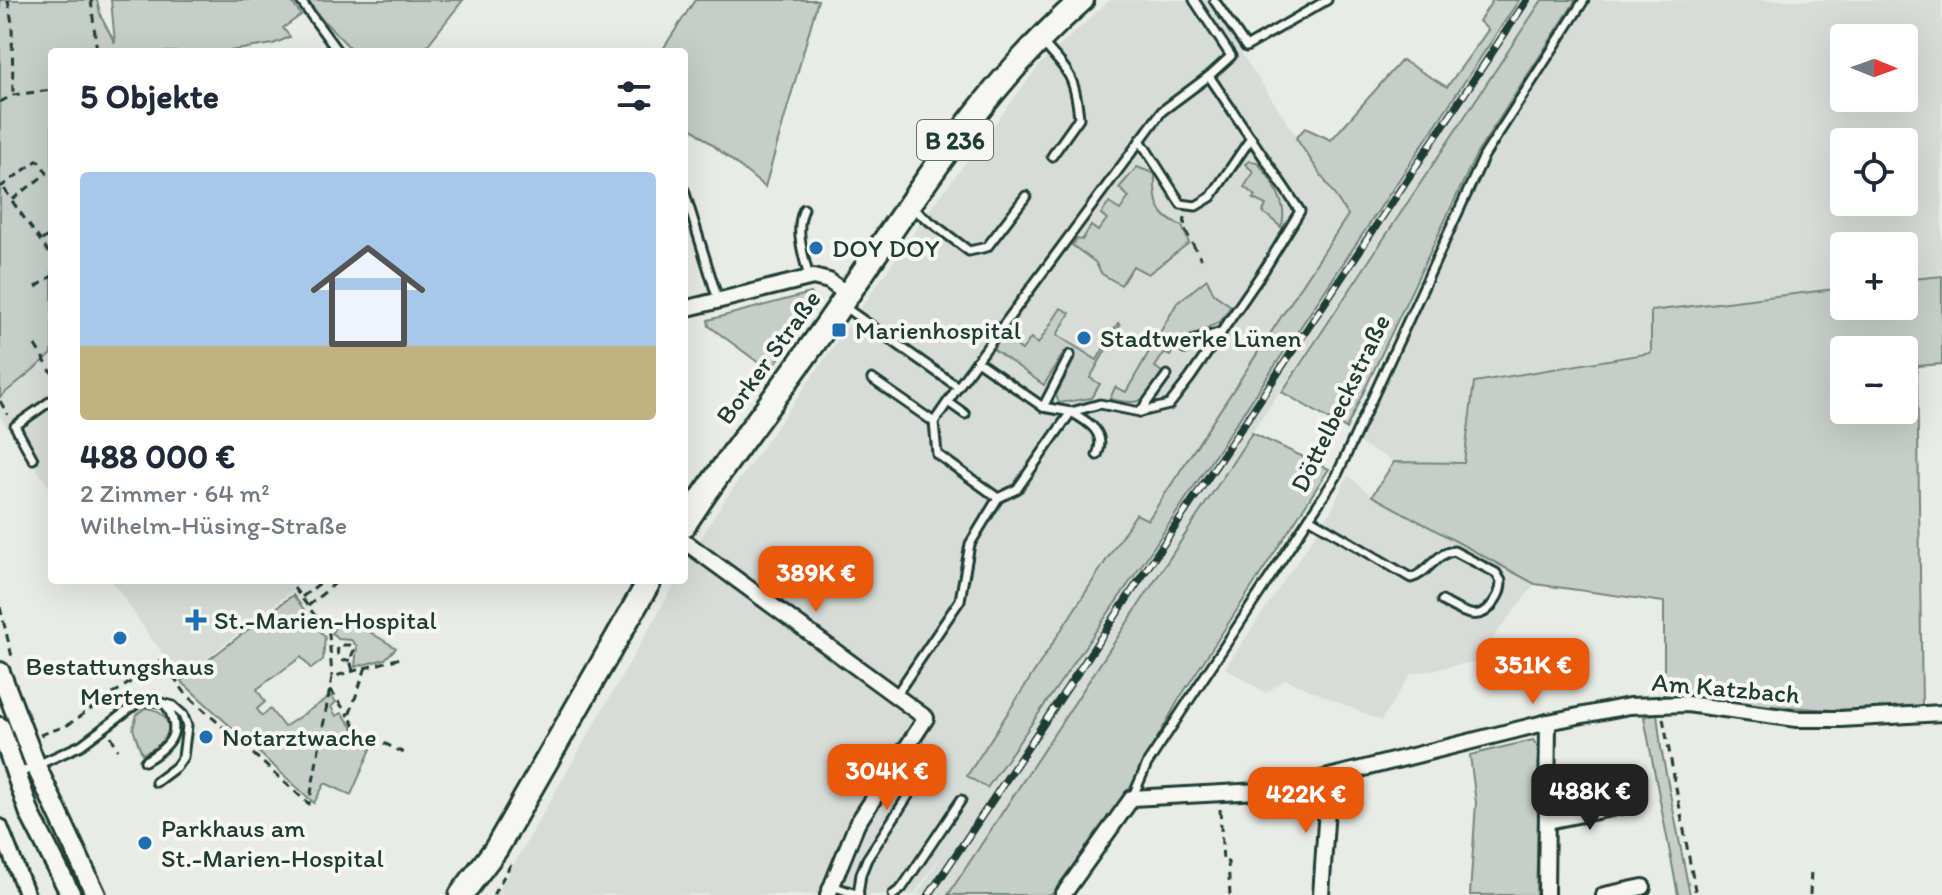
<!DOCTYPE html>
<html lang="de">
<meta charset="utf-8">
<style>
:root{--surface:#fff;--page:#f6f6f7;--text:#1f2937;--muted:#747a83;--accent:#ea580c}
body{margin:0;font-family:Itim,sans-serif;background:var(--page);color:var(--text);height:100vh;display:flex;flex-direction:column;font-size:30px;white-space:nowrap}
*{box-sizing:border-box;margin:0}
p{font-size:26px;color:var(--muted)}
.icon{flex:none;width:44px;height:44px;fill:none;stroke:currentColor;stroke-width:2;stroke-linecap:round;stroke-linejoin:round}
.map{position:relative;flex:1;overflow:hidden}
.details{position:absolute;left:48px;top:48px;width:640px;height:536px;display:flex;flex-direction:column;background:var(--surface);border-radius:8px;box-shadow:0 8px 32px #0002}
.details>*{flex:none}
.needle{width:52px;rotate:91deg}
.tools{position:absolute;left:1830px;top:24px;display:grid;gap:16px}
.tools a{display:grid;place-items:center;width:88px;height:88px;border-radius:8px;background:var(--surface);box-shadow:0 8px 32px #0002;font-size:40px}
.price{position:absolute;translate:-50% -68px;padding:0 18px;border-radius:16px;background:var(--accent);color:#fff;font-size:26px;line-height:52px;filter:drop-shadow(0 2px 4px #0008)}
.price::after{content:'';position:absolute;left:50%;top:48px;width:24px;height:18px;margin-left:-12px;background:inherit;clip-path:polygon(0 0,100% 0,50% 100%)}
.price.on{background:#222;color:#fff}
ul{padding:0;list-style:none}
li{display:grid;align-content:center;gap:16px;height:424px;padding:0 32px}
li span{display:grid;place-items:center;height:248px;border-radius:8px;color:#555}
li>.icon{margin-inline-start:auto}
span .icon{width:144px;height:144px;fill:#fffc;stroke-width:1}
li b{font-size:34px}
h2{display:flex;justify-content:space-between;align-items:center;height:96px;padding:0 32px;font-size:34px}
.map>svg:first-child{display:block}
.built{fill:#d8dcd8;fill-rule:evenodd}
.green{fill:#c7cec9;stroke:#73867e;stroke-width:2;fill-rule:evenodd}
.lines{fill:none;stroke-linecap:round;stroke-linejoin:round}
.service-casing{stroke:#1f3d34;stroke-width:13}
.minor-casing{stroke:#1f3d34;stroke-width:20}
.tertiary-casing{stroke:#1f3d34;stroke-width:24}
.primary-casing{stroke:#1f3d34;stroke-width:28}
.path{stroke:#1f3d34;stroke-width:3;stroke-dasharray:8 6;stroke-linecap:butt}
.service{stroke:#f6f6f2;stroke-width:7}
.minor{stroke:#f6f6f2;stroke-width:14}
.tertiary{stroke:#f6f6f2;stroke-width:18}
.primary{stroke:#f6f6f2;stroke-width:22}
.rail-casing{stroke:#1f3d34;stroke-width:8}
.rail{stroke:#f6f6f2;stroke-width:5;stroke-dasharray:15;stroke-linecap:butt}
.poi-dot{fill:#1f6fb2;stroke:#f6f6f2;stroke-width:3}
.labels{text-anchor:middle;dominant-baseline:central;stroke-width:8;stroke-linejoin:round;paint-order:stroke}
.shield{fill:#f6f6f2;stroke:#60746d;stroke-width:2}
.shield-label{font-size:24px;font-weight:bold;fill:#1f3d34}
.poi-label{font-size:26px;fill:#1f3d34;stroke:#f6f6f2;text-anchor:start}
.street-label{font-size:26px;fill:#1f3d34;stroke:#f6f6f2}
</style>
<div class="map">
<svg width="1942" height="895" viewBox="0 0 1942 895">
<rect width="100%" height="100%" fill="#e9ebe7"/>
<filter id="ink" filterUnits="userSpaceOnUse"><feTurbulence type="fractalNoise" baseFrequency=".0125" numOctaves="2"/><feDisplacementMap in="SourceGraphic" scale="16" xChannelSelector="R" yChannelSelector="G"/><feConvolveMatrix kernelMatrix="1 2 1 2 8 2 1 2 1" color-interpolation-filters="sRGB"/></filter>
<g filter="url(#ink)">
<g class="built">
<path d="M1110,0h114l-12,9 136,205 -201,307 -11,-6 -168,260 19,13 158,-228 374,-560h23l-290,433 -304,462h-31l33,-53 -36,53h-418l181,-315h7v-12l33,-57 217,-307 107,-141z"/>
<path d="M1592,0h350v276l-38,4v-34h-60v42l-193,23 1,42 -177,29 -11,82 -70,-2 -35,-19 120,-263 58,-99zM1844,38h60v60h-60zM1844,142h60v60h-60z"/>
<path d="M52,354v137l-52,-74v-21z"/>
<path d="M1348,475l24,21 163,88 -61,78 -63,12 -30,47 -96,-42 -19,14 -41,-25 106,-157z"/>
<path d="M112,580h193l-123,98 -32,-41z"/>
</g>
<g class="green">
<path d="M0,0h97l4,17 14,26 -4,-43h179l11,15 -18,13 7,9 -17,7 -49,8h-172v302l-52,43z"/>
<path d="M308,0h155l-41,52h-68l-33,-34z"/>
<path d="M695,0h123l-53,187 -81,-65v-70h-23z"/>
<path d="M1493,0h26l-374,560 -158,228 -20,-12 169,-262 12,6 200,-305 -52,-77 9,-10 26,12 71,-80 45,27 41,-57 -9,-9z"/>
<path d="M1542,0h34l-100,155 -130,274 -64,-37z"/>
<path d="M1249,161l8,1c14,16 33,44 24,65l-18,-15 3,-7 -13,-6 2,-4 -11,-8 10,-15 -9,-8z"/>
<path d="M1137,167l18,7c-1,25 1,43 27,52l7,17 -41,31 -15,-8 -12,19 -19,-11 -7,-12 -23,-17 5,-6 5,1 9,-14 7,5 9,-12 -6,-5 8,-11 11,7 9,-13 -10,-9z"/>
<path d="M1942,276v88l-25,2 5,340 -89,4 -169,-11v-97l-129,-18 -163,-88 22,-34 70,1 10,-81 177,-29v-42l193,-23v18h60v-26zM1844,350h60v60h-60z"/>
<path d="M1207,279l7,15 17,12 -11,16 -39,18 -11,16 -6,-3 -9,14 7,5c-19,28 -16,35 -52,27l5,-12 11,5 51,-89z"/>
<path d="M811,293l7,9 -48,69 -61,-45 -1,-6z"/>
<path d="M1061,308l9,5 -13,22 40,25 21,-37 2,2 -30,53 10,6 -9,14 -32,5 -3,-8 19,-37 -11,-6 -20,33 -51,-36 8,-14 21,15 9,-12 7,6z"/>
<path d="M1252,433l77,36 -150,230 -50,91 -78,105h-103z"/>
<path d="M293,595l32,42 -2,23 -12,9 -10,-12 -44,32 8,13 -8,7 5,7 8,-7 14,18 47,-31 5,6 -5,5 5,9 6,-3 14,19 18,10 -23,53 -26,-12 -11,20 -133,-122z"/>
<path d="M337,621l6,8 10,-7 43,26 -11,11 -30,8 2,-21 -6,-6 -13,-1 -6,-6z"/>
<path d="M145,708c20,1 33,22 15,37 -4,4 -12,6 -18,9l-9,-25 4,-15z"/>
<path d="M1657,713l4,35 29,147h-12l-34,-178z"/>
<path d="M1533,740l7,10 -4,145h-66l6,-92 -6,-48z"/>
</g>
<g class="lines">
<g class="service-casing">
<g id="service">
<path d="M300,0l38,52"/>
<path d="M1214,0l32,47 81,-47"/>
<path d="M1042,42c27,30 33,34 37,76l-27,38"/>
<path d="M1140,140l41,64 15,2 15,-9 40,-59"/>
<path d="M684,190l34,110"/>
<path d="M912,208l57,43 18,-4 39,-51"/>
<path d="M804,209c-10,22 0,47 5,69"/>
<path d="M843,306l115,81 19,-26 66,46 28,5 29,-8 40,8 29,-7 21,-27 74,-108 36,-59 -91,-135"/>
<path d="M1185,349l6,-7 30,-10"/>
<path d="M977,361l185,-250 47,-35 22,-20 -37,-56"/>
<path d="M872,379l62,43"/>
<path d="M958,387l-24,35 3,32 61,44"/>
<path d="M948,402l17,12"/>
<path d="M1043,407l27,-52"/>
<path d="M1140,412l27,-37"/>
<path d="M33,459l-18,-33 37,-26"/>
<path d="M1309,518l102,60c18,-5 24,-25 43,-27l42,22 5,8c0,11 -4,17 -10,25 -14,18 -33,3 -49,-5"/>
<path d="M896,695l64,-95 10,-56 28,-46 19,-9 54,-77c18,10 36,21 26,43"/>
<path d="M145,761c24,-14 39,-28 21,-56"/>
<path d="M18,774l63,-29 59,-44h14l19,5 10,9 4,11 -4,31 -7,10 -20,15"/>
<path d="M1133,796l14,-32 189,-287 148,-321 100,-156"/>
<path d="M832,886l27,9"/>
<path d="M858,895l3,-21 6,-15 59,-91"/>
<path d="M893,895l9,-7 59,-88"/>
</g>
</g>
<g class="minor-casing">
<g id="minor">
<path d="M684,309l129,-32 16,4 19,14"/>
<path d="M684,541l242,177 -69,106 -29,71"/>
<path d="M1548,821l78,-16"/>
<path d="M0,827l27,68"/>
<path d="M1063,895l69,-97 145,-8 271,-68 81,-16 58,-2 110,15h44l101,-6"/>
<path d="M1321,895l8,-116"/>
<path d="M1546,895l2,-173"/>
<path d="M1604,895l39,-8"/>
</g>
</g>
<g class="tertiary-casing">
<g id="tertiary">
<path d="M0,672l36,94 60,129"/>
<path d="M0,727l30,87 41,81"/>
</g>
</g>
<g class="primary-casing">
<g id="primary">
<path d="M684,525c47,-73 102,-140 151,-212 76,-109 146,-225 247,-313"/>
<path d="M461,895l35,-46 154,-269"/>
</g>
</g>
<g class="path">
<path d="M8,0l4,23 1,72"/>
<path d="M91,0l6,52"/>
<path d="M0,102l13,-7 39,-5"/>
<path d="M0,187l2,-1 36,-26 9,13 -35,27 -10,-14"/>
<path d="M12,201l40,56"/>
<path d="M1185,217l-1,11 17,31"/>
<path d="M42,240l10,-7"/>
<path d="M36,287l16,-11"/>
<path d="M35,345l17,28"/>
<path d="M0,401l8,14"/>
<path d="M294,588l35,46 3,43"/>
<path d="M302,597l22,-17"/>
<path d="M308,606l31,-26"/>
<path d="M0,607l13,54"/>
<path d="M350,660l-6,1c-7,-5 -8,-8 -5,-16h12l3,5 -4,10 3,11"/>
<path d="M366,667l-17,49 8,14 47,23"/>
<path d="M173,676l13,18 123,110 23,-127 72,-20"/>
<path d="M330,690l19,26"/>
<path d="M1663,718l33,177"/>
<path d="M40,735l26,-9 95,-65"/>
<path d="M111,736l7,14"/>
<path d="M1220,809l3,53h5l2,33"/>
<path d="M493,895l21,-36"/>
<path d="M1810,895l1,-27"/>
</g>
<use href="#service" class="service"/>
<use href="#minor" class="minor"/>
<use href="#tertiary" class="tertiary"/>
<use href="#primary" class="primary"/>
<g class="rail-casing">
<path id="rail" d="M929,895l598,-895"/>
</g>
<use href="#rail" class="rail"/>
</g>
</g>
<g class="poi-dot">
<circle cx="816" cy="248" r="8"/>
<rect x="831" y="322" width="16" height="16" rx="4"/>
<circle cx="1084" cy="338" r="8"/>
<path d="M192 608h8v8h8v8h-8v8h-8v-8h-8v-8h8z"/>
<circle cx="120" cy="638" r="8"/>
<circle cx="206" cy="737" r="8"/>
<circle cx="145" cy="843" r="8"/>
</g>
<g class="labels">
<rect class="shield" x="917" y="120" width="76" height="40" rx="6"/>
<g class="shield-label">
<text x="955" y="140">B 236</text>
</g>
<g class="poi-label">
<text x="832" y="248">DOY DOY</text>
<text x="855" y="330">Marienhospital</text>
<text x="1100" y="338">Stadtwerke Lünen</text>
<text x="214" y="620">St.-Marien-Hospital</text>
<text x="120" y="666" text-anchor="middle">Bestattungshaus<tspan x="120" dy="30">Merten</tspan></text>
<text x="222" y="737">Notarztwache</text>
<text x="161" y="828">Parkhaus am<tspan x="161" dy="30">St.-Marien-Hospital</tspan></text>
</g>
<g class="street-label">
<text transform="translate(768 357) rotate(-54)">Borker Straße</text>
<text transform="translate(1340 403) rotate(-64)">Döttelbeckstraße</text>
<text transform="translate(1726 688) rotate(5)">Am Katzbach</text>
</g>
</g>
</svg>
<div class="tools">
<a><svg class="needle" viewBox="-14 -14 28 28"><path d="M0-13l5 13h-10z" fill="#e53935"/><path d="M0 13l5-13h-10z" fill="#747a83"/></svg></a>
<a><svg class="icon" aria-label="locate" viewBox="0 0 24 24"><circle cx="12" cy="12" r="6"/><path d="M12 2v4M12 18v4M2 12h4M18 12h4"/></svg></a>
<a>+</a>
<a>−</a>
</div>
<b class="price" style="left:816px;top:614px">389K €</b>
<b class="price" style="left:1533px;top:706px">351K €</b>
<b class="price" style="left:887px;top:812px">304K €</b>
<b class="price on" style="left:1590px;top:832px">488K €</b>
<b class="price" style="left:1306px;top:835px">422K €</b>
<section class="details">
<h2>5 Objekte<svg class="icon" aria-label="filters" viewBox="0 0 24 24"><path d="M4 7h16M4 17h16"/><circle cx="9" cy="7" r="2"/><circle cx="15" cy="17" r="2"/></svg></h2>
<ul>
<li><span style="background:linear-gradient(#a9c7e8 70%,#c2b280 0)"><svg class="icon" aria-label="home" viewBox="0 0 24 24"><path d="M3 11l9-7 9 7M6 9v11h12V9"/></svg></span><div><b>488 000 €</b><p>2 Zimmer · 64 m²</p><p>Wilhelm-Hüsing-Straße</p></div></li>
</ul>
</section>
</div>
